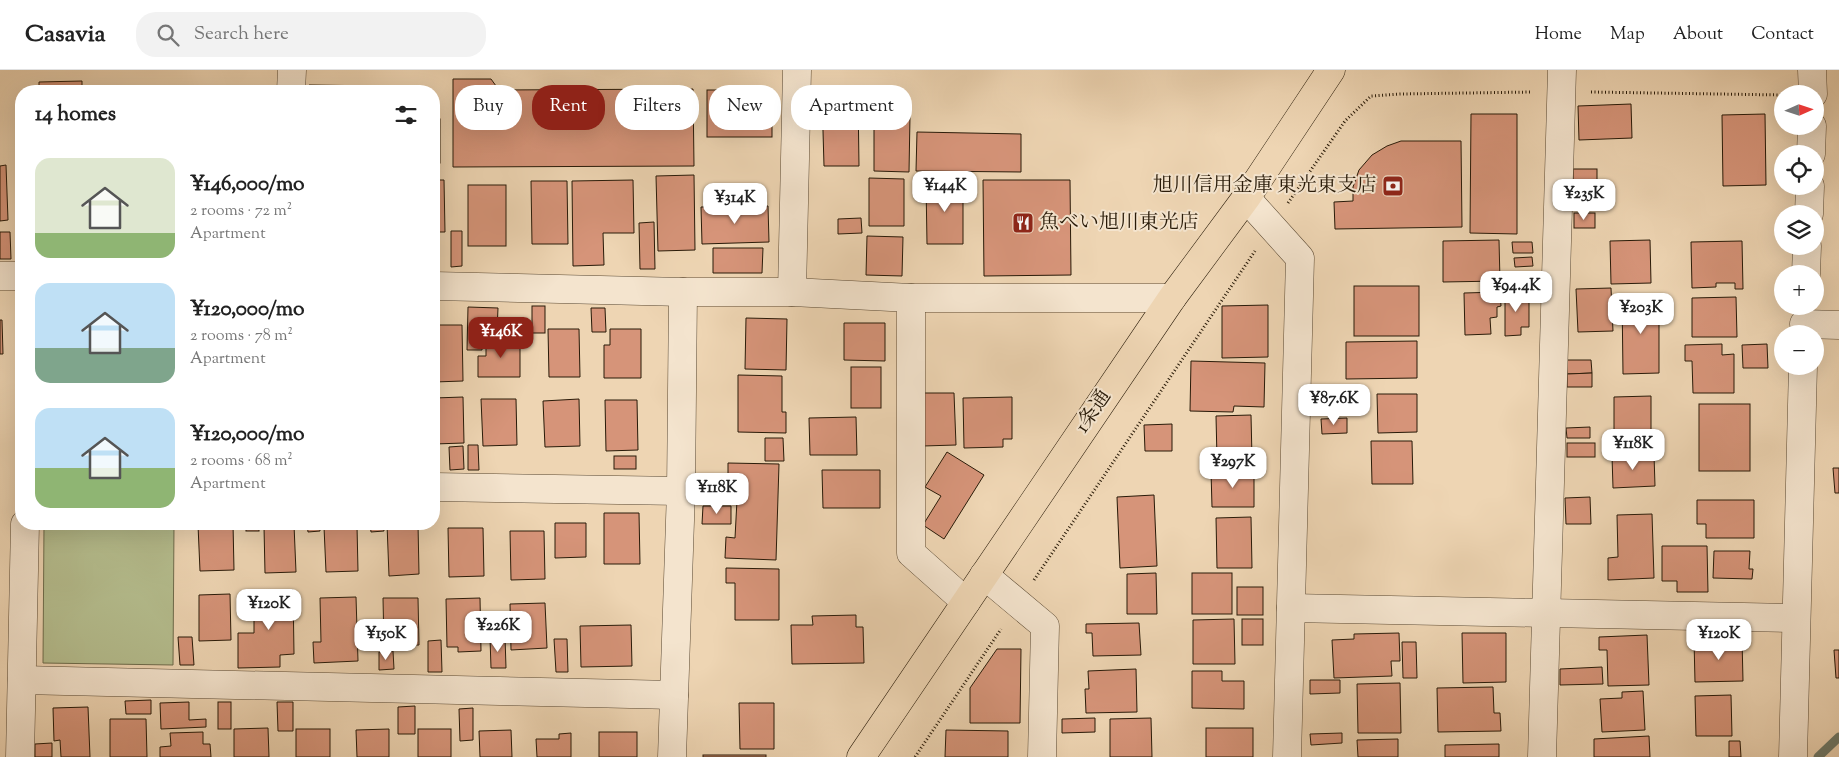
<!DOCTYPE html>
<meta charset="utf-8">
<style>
:root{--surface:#fff;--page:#f2f2f2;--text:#222;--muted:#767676;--line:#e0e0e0;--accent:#8f2418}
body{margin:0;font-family:"Sorts Mill Goudy","Noto Serif JP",serif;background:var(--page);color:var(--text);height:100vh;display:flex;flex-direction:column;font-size:19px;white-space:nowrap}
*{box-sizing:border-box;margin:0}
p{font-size:16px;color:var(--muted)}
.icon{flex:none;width:28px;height:28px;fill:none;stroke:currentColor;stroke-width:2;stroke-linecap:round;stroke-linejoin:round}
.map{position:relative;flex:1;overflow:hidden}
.details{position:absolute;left:15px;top:15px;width:425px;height:445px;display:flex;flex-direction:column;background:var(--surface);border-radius:20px;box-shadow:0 5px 20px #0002}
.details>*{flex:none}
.hud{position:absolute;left:455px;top:15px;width:475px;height:45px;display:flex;gap:10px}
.needle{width:32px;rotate:87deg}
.tools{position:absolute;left:1774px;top:15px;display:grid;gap:10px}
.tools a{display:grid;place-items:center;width:50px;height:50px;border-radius:50%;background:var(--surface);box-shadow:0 5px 20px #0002;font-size:25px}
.price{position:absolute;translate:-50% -42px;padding:0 11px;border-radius:10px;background:#fff;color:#222;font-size:16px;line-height:32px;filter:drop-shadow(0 1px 2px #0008)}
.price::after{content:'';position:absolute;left:50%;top:30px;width:15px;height:11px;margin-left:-8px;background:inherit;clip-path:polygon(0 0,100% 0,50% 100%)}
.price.on{background:var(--accent);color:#fff}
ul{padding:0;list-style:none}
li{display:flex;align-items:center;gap:15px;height:125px;padding:0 20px}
li span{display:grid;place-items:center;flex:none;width:140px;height:100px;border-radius:15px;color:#555}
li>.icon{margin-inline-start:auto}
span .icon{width:60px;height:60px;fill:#fffc;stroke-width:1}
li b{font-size:21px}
h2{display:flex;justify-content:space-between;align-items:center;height:60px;padding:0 20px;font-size:21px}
.pill{padding:0 18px;border-radius:20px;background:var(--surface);box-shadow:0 5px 20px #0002;font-size:18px;line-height:45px}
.pill.on{background:var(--accent);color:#fff}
header{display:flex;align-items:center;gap:30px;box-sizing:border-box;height:70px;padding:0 25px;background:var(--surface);border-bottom:1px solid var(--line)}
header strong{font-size:24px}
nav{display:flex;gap:28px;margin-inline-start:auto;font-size:18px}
.search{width:350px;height:45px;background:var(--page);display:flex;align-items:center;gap:12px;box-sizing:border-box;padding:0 18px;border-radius:20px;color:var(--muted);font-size:19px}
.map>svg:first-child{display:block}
.green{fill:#b5be8f;stroke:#6e6c4c}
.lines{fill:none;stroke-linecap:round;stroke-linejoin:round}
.stream{stroke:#6c796a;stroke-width:9}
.building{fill:#d69479;stroke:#281a08}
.minor-casing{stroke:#5a4933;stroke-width:29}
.major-casing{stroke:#281a08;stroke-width:29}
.path{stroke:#281a08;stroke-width:3;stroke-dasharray:1 2.5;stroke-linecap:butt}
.minor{stroke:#f4e4ce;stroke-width:28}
.major{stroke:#eed5b3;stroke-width:28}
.labels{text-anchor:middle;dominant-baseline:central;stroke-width:4;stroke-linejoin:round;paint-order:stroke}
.poi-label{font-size:20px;fill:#281a08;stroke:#f4e4ce;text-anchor:end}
.street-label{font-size:20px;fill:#281a08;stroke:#f4e4ce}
</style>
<header>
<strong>Casavia</strong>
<div class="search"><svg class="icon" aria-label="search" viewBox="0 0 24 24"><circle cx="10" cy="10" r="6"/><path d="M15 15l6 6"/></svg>Search here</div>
<nav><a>Home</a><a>Map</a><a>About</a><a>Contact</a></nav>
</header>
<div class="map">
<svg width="1839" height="687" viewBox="0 0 1839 687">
<rect width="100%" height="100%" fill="#eed5b3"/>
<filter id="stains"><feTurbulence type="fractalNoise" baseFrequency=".004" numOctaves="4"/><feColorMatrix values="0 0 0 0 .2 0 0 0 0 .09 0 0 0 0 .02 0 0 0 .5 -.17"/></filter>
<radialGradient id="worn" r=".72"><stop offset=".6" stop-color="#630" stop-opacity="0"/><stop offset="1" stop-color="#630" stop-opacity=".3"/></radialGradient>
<path class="green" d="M44,454h130l-1,141 -130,-2z"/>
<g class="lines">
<path class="stream" d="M1818,687l21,-20"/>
</g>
<g class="building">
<path d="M453,9h38l8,11 194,-1 1,77 -241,1z"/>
<path d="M82,11v10h-43v-9z"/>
<path d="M309,15l71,1v5h-71z"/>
<rect x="707" y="20" width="65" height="47"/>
<path d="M858,25l1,71h-35l-2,-70z"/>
<path d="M1631,34l1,34 -53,2 -1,-34z"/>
<path d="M1471,44h46v120l-47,-1z"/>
<path d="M1765,44l1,71 -43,1 -1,-71z"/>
<path d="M874,45l36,1 -1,56 -35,-1z"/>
<rect x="434" y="49" width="6" height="44"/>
<path d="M917,62l104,2v38l-105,-1z"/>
<path d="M1401,71h60l1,86 -127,2 -1,-27 19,-1v-14l6,-17 13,-15 15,-9z"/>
<path d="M6,95l2,55 -8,1v-55z"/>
<rect x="1573" y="99" width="24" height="14"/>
<path d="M694,105l1,75 -37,1 -2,-75z"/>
<path d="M869,108l35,1v47h-35z"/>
<path d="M434,110h10l1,52h-11z"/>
<path d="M633,110l1,53h-31l1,32 -31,1 -1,-85z"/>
<path d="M983,110h87l1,95 -87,1z"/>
<path d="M531,111h36l1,63h-36z"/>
<path d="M926,113h37v61h-36z"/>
<rect x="468" y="115" width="38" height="61"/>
<path d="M768,136l1,36 -67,2 -1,-37z"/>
<rect x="1574" y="143" width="21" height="15"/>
<path d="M861,148l1,15 -24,1v-15z"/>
<path d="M654,152l1,47h-15l-1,-46z"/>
<path d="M451,161h11v35l-11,1z"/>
<path d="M0,162h10l1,27h-11z"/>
<path d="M867,166l36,1 -1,39 -36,-1z"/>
<path d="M1499,170l1,41 -57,1v-41z"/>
<path d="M1650,170l1,43 -40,1 -1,-43z"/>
<path d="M1742,171l1,48h-8v-6h-19v4l-24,1 -1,-46z"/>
<path d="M1512,172h20l1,11h-20z"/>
<path d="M713,178h50l-1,25h-49z"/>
<path d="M1532,187l1,9 -18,1 -1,-9z"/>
<rect x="1354" y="216" width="65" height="50"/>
<path d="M1611,218l2,43 -35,1 -2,-43z"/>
<path d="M1500,222l1,14 -4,1v10l-7,1 1,16 -26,1 -1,-42z"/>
<path d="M1505,222h24v35h-8v8l-16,1z"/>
<path d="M1622,226h37v77l-36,1z"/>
<path d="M1736,227l1,40h-45v-39z"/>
<path d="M1268,235v52l-46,1v-52z"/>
<rect x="532" y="236" width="13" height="27"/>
<path d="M468,237l30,1 -1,23h-14l-1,19h-15z"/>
<path d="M591,238h14l1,24h-14z"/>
<path d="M746,248l41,1 -1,51 -41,-1z"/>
<path d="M0,250h2l1,34h-3z"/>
<path d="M844,253h41v38l-41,-1z"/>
<path d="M436,255h26l1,56 -29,1v-49h2z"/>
<path d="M548,259h31l1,48h-31z"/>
<path d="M610,259h31v49h-37v-33h6z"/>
<path d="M486,268h34v39h-42v-21h8z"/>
<path d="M1417,271v37l-71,1v-37z"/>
<path d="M1722,274v11l12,-1v39h-41l-1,-32h-7v-16z"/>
<path d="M1767,274l1,24h-25l-1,-23z"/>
<path d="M1566,290h25l1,13 -25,1z"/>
<path d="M1191,291l74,2 -1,44 -30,-1 -1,6 -43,-1z"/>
<rect x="851" y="297" width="30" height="41"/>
<path d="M1592,303v14h-25v-13z"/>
<path d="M738,305l44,1v36h4v21l-48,-1z"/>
<path d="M922,323h32l2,52 -33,1z"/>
<path d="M1377,324h40v38l-39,1z"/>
<path d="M1651,326v39l-37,1v-39z"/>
<path d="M463,327l1,46 -30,1v-46z"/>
<path d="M1012,327v42h-9v8l-39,1 -1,-50z"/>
<path d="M481,329h35l1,46 -34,1z"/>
<path d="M579,329l1,47 -35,1 -2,-46z"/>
<path d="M605,330h32l1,50 -32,1z"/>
<rect x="1699" y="334" width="51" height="67"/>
<path d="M1251,345l1,43 -35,1 -1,-43z"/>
<path d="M856,347l1,38h-47l-1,-37z"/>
<path d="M1347,348v15l-25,1 -1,-15z"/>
<path d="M1172,354v27h-27l-1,-26z"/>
<path d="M1590,357v11h-23l-1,-10z"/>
<path d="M765,368h18l1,23h-19z"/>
<path d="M1371,371h41l1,43h-41z"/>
<rect x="1567" y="373" width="28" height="14"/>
<path d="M468,375h10l1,25h-11z"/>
<path d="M463,376l1,23 -14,1 -1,-23z"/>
<path d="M947,382l37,23 -40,64 -21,-14 18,-29 -16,-9z"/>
<path d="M1654,385l1,31 -42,2 -1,-32z"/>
<rect x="614" y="386" width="22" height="13"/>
<path d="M728,393l51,1 -3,96 -51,-2 1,-21 9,1 2,-38h-9z"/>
<path d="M1833,398h6v25h-4z"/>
<path d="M822,400h58v38h-57z"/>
<path d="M1254,400v37h-42l-1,-36z"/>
<path d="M1154,425l3,71 -37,2 -3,-71z"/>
<path d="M1590,427l1,27h-25l-1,-26z"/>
<path d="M1697,430h57v38h-48v-14h-9z"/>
<path d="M703,436h28v18h-29z"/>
<path d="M604,443h35l1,51h-36z"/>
<path d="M1652,444l2,64 -46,2v-22l10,-1 -1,-42z"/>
<path d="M1251,447l1,51h-35l-1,-50z"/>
<path d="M555,453h31v34l-31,1z"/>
<path d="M233,454l1,46 -34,1 -2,-46z"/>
<rect x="246" y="454" width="13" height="7"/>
<path d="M307,454h13v7l-12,1z"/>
<path d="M370,454h13l1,7 -13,1z"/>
<path d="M387,454h31l1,50 -30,2z"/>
<path d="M294,455l2,47 -31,1 -1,-46z"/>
<path d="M357,456l1,45 -32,1 -2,-45z"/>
<path d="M448,458h35l1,48 -35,1z"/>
<path d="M510,461h34l1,48 -34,1z"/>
<path d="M1662,476h45l1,46h-31v-11h-15z"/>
<path d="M1714,481h36l-1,18h4l-1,10 -39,-1z"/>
<path d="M726,498l53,1v51h-44v-37h-9z"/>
<path d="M1156,503l1,41h-30v-40z"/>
<rect x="1192" y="503" width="40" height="41"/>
<rect x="1237" y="517" width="26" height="28"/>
<path d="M254,520h39l1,64 -14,1v12l-42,1v-35h16z"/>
<path d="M230,524l1,46 -32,1v-46z"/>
<path d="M356,527l2,64 -44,2 -1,-21h8l-1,-44z"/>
<path d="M383,528h35l1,47 -35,1z"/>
<path d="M480,528l1,53 -23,1v-5h-11l-1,-48z"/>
<path d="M545,533l2,45 -36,2 -1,-46z"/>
<path d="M856,545v12h7l1,36 -72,1 -1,-39h22l-1,-9z"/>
<path d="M1234,549l1,45h-42v-44z"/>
<rect x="1242" y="549" width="21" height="26"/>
<path d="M1139,553l2,32 -48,1 -1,-23h-6v-9z"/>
<path d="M631,555l1,41 -51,1 -1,-41z"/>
<path d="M1399,563l1,28h-9l1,15 -58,2 -2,-38 22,-1v-5z"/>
<path d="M1462,563h44v49l-43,1z"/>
<path d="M1647,565l2,50 -41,1 -1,-36h-8v-13z"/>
<path d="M178,567h14l2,28h-14z"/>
<path d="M505,567l1,31h-15l-1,-30z"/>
<path d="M554,569h13l1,33h-12z"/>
<path d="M1742,569l1,42 -48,1 -1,-42z"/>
<path d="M441,570l1,32h-14v-31z"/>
<path d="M1402,572h14l1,36h-14z"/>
<path d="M997,579h24l-1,74h-50v-35z"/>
<path d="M1834,580h5v28h-3z"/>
<path d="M393,581l1,18 -15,1v-18z"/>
<path d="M1602,597l1,17 -43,1v-16z"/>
<path d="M1136,599l1,43 -51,1 -1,-24h4l-1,-18z"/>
<path d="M1192,601h30v10h22v28l-52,-1z"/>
<path d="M1310,610h30v13l-30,1z"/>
<path d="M1400,613l1,50h-43l-1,-49z"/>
<path d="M1493,617l1,26h6l1,18 -63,1 -1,-44z"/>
<path d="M1643,621l2,39 -43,2 -2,-33 22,-1v-6z"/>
<path d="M1731,625l1,41h-36l-1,-40z"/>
<path d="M151,630v14h-25l-1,-13z"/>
<path d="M189,632v18l17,-1v8l-45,2 -1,-26z"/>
<rect x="218" y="632" width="13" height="27"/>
<path d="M277,632h16v29h-15z"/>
<path d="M739,633h35v46h-34z"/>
<path d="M415,636v28h-17v-27z"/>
<path d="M88,637l2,50h-29l-1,-17 -6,1 -1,-33z"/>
<path d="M473,638v32l-13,1 -1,-32z"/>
<path d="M1095,648v14l-33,1v-14z"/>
<path d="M1151,648l1,39h-42v-38z"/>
<path d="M110,649h36l1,38h-37z"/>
<path d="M268,658l1,29h-35v-28z"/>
<rect x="1206" y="658" width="47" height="29"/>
<rect x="296" y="659" width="34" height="28"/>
<path d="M389,659v28h-32l-1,-27z"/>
<rect x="418" y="659" width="33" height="28"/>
<path d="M511,660l1,27h-32l-1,-26z"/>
<path d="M946,660l62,1v26h-63z"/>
<path d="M203,662v12h7l1,13h-51v-10l11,-1 -1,-13z"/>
<rect x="599" y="662" width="38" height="25"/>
<path d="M571,663v24h-34l-1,-18h23v-5z"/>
<path d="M1342,663v10l-31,2 -1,-11z"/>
<path d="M1649,666l1,21h-56v-18z"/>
<path d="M1398,669v18h-40l-1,-17z"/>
<path d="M1729,671h11l1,16h-12z"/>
<path d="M52,673v14h-17v-13z"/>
<path d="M1499,674v13h-54v-12z"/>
<rect x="703" y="685" width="63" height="2"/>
</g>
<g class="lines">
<g class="minor-casing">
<g id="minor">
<path d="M1812,0l1,24"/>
<path d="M291,21l1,-21"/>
<path d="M1811,84l1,-28"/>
<path d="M1246,128l54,60 -13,499"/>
<path d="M1809,144l1,-28"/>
<path d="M1806,204l1,-28"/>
<path d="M0,206h21"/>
<path d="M434,216l249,6h109l119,6h261"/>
<path d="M792,222l5,-222"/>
<path d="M911,228v255l55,49"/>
<path d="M1804,254l35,1"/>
<path d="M434,417l247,4"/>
<path d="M984,505l61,51 -3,131"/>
<path d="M1291,538l505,10"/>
<path d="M22,610l652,15"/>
<path d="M20,687l5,-233"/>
<path d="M672,687l9,-266 2,-199"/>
<path d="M1542,687l20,-687"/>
<path d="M1793,687l10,-391"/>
</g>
</g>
<g class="major-casing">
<path id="major" d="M861,687l311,-459 74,-100 85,-128"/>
</g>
<g class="path">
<path d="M1591,22l191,3"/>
<path d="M1288,133l57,-82 26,-25 29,-2 132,-2"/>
<path d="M1034,510l221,-329"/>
<path d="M915,687l86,-128"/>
</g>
<use href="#minor" class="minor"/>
<use href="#major" class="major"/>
</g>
<defs>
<g id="bank-square" transform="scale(1.125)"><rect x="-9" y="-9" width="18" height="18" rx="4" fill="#8f2418" stroke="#f4e4ce"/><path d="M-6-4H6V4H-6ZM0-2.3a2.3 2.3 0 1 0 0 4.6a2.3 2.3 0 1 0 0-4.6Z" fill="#fff"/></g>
<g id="restaurant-square" transform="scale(1.125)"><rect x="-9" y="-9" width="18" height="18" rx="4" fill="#8f2418" stroke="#f4e4ce"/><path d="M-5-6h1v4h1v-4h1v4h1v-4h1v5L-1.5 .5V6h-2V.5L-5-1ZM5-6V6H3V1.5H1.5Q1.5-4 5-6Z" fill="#fff"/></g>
</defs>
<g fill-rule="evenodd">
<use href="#bank-square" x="1393" y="116"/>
<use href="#restaurant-square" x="1023" y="153"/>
</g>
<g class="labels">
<g class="poi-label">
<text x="1377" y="116">旭川信用金庫 東光東支店</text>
<text x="1039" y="153" text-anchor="start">魚べい旭川東光店</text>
</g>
<g class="street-label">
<text transform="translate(1094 342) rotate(-56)">1条通</text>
</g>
</g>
<rect width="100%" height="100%" filter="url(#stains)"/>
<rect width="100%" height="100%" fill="url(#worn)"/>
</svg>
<div class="tools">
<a><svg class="needle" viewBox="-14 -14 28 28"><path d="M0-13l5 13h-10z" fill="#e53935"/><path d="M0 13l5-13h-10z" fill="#767676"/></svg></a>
<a><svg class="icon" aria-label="locate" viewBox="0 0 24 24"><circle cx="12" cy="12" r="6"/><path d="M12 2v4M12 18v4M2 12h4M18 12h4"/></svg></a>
<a><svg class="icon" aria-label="layers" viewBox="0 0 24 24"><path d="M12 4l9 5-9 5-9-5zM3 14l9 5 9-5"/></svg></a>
<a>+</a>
<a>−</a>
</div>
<b class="price" style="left:945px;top:143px">¥144K</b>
<b class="price" style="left:1584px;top:151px">¥235K</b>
<b class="price" style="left:735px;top:155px">¥314K</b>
<b class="price" style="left:1516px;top:243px">¥94.4K</b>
<b class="price" style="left:1641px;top:265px">¥203K</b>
<b class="price on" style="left:501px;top:289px">¥146K</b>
<b class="price" style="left:1334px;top:356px">¥87.6K</b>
<b class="price" style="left:1633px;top:401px">¥118K</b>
<b class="price" style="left:1233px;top:419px">¥297K</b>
<b class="price" style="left:717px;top:445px">¥118K</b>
<b class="price" style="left:269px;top:561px">¥120K</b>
<b class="price" style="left:498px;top:583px">¥226K</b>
<b class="price" style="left:386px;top:591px">¥150K</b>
<b class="price" style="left:1719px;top:591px">¥120K</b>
<div class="hud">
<a class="pill">Buy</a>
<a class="pill on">Rent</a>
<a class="pill">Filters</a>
<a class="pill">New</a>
<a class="pill">Apartment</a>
</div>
<section class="details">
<h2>14 homes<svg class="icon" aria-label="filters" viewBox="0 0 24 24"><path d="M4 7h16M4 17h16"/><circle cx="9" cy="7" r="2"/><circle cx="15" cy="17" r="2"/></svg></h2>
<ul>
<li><span style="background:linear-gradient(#dfe7d0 75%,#8fb573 0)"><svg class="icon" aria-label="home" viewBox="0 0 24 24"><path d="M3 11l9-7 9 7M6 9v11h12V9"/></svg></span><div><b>¥146,000/mo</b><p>2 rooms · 72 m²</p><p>Apartment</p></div></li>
<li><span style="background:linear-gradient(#bfe0f5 65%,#7fa58c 0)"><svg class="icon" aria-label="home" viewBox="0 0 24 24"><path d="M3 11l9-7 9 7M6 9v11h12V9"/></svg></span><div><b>¥120,000/mo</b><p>2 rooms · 78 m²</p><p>Apartment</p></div></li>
<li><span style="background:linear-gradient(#bfe0f5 60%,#8fb573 0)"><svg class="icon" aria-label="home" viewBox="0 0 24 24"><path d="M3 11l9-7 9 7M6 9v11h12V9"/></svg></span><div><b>¥120,000/mo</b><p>2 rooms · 68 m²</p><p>Apartment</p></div></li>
</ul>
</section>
</div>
